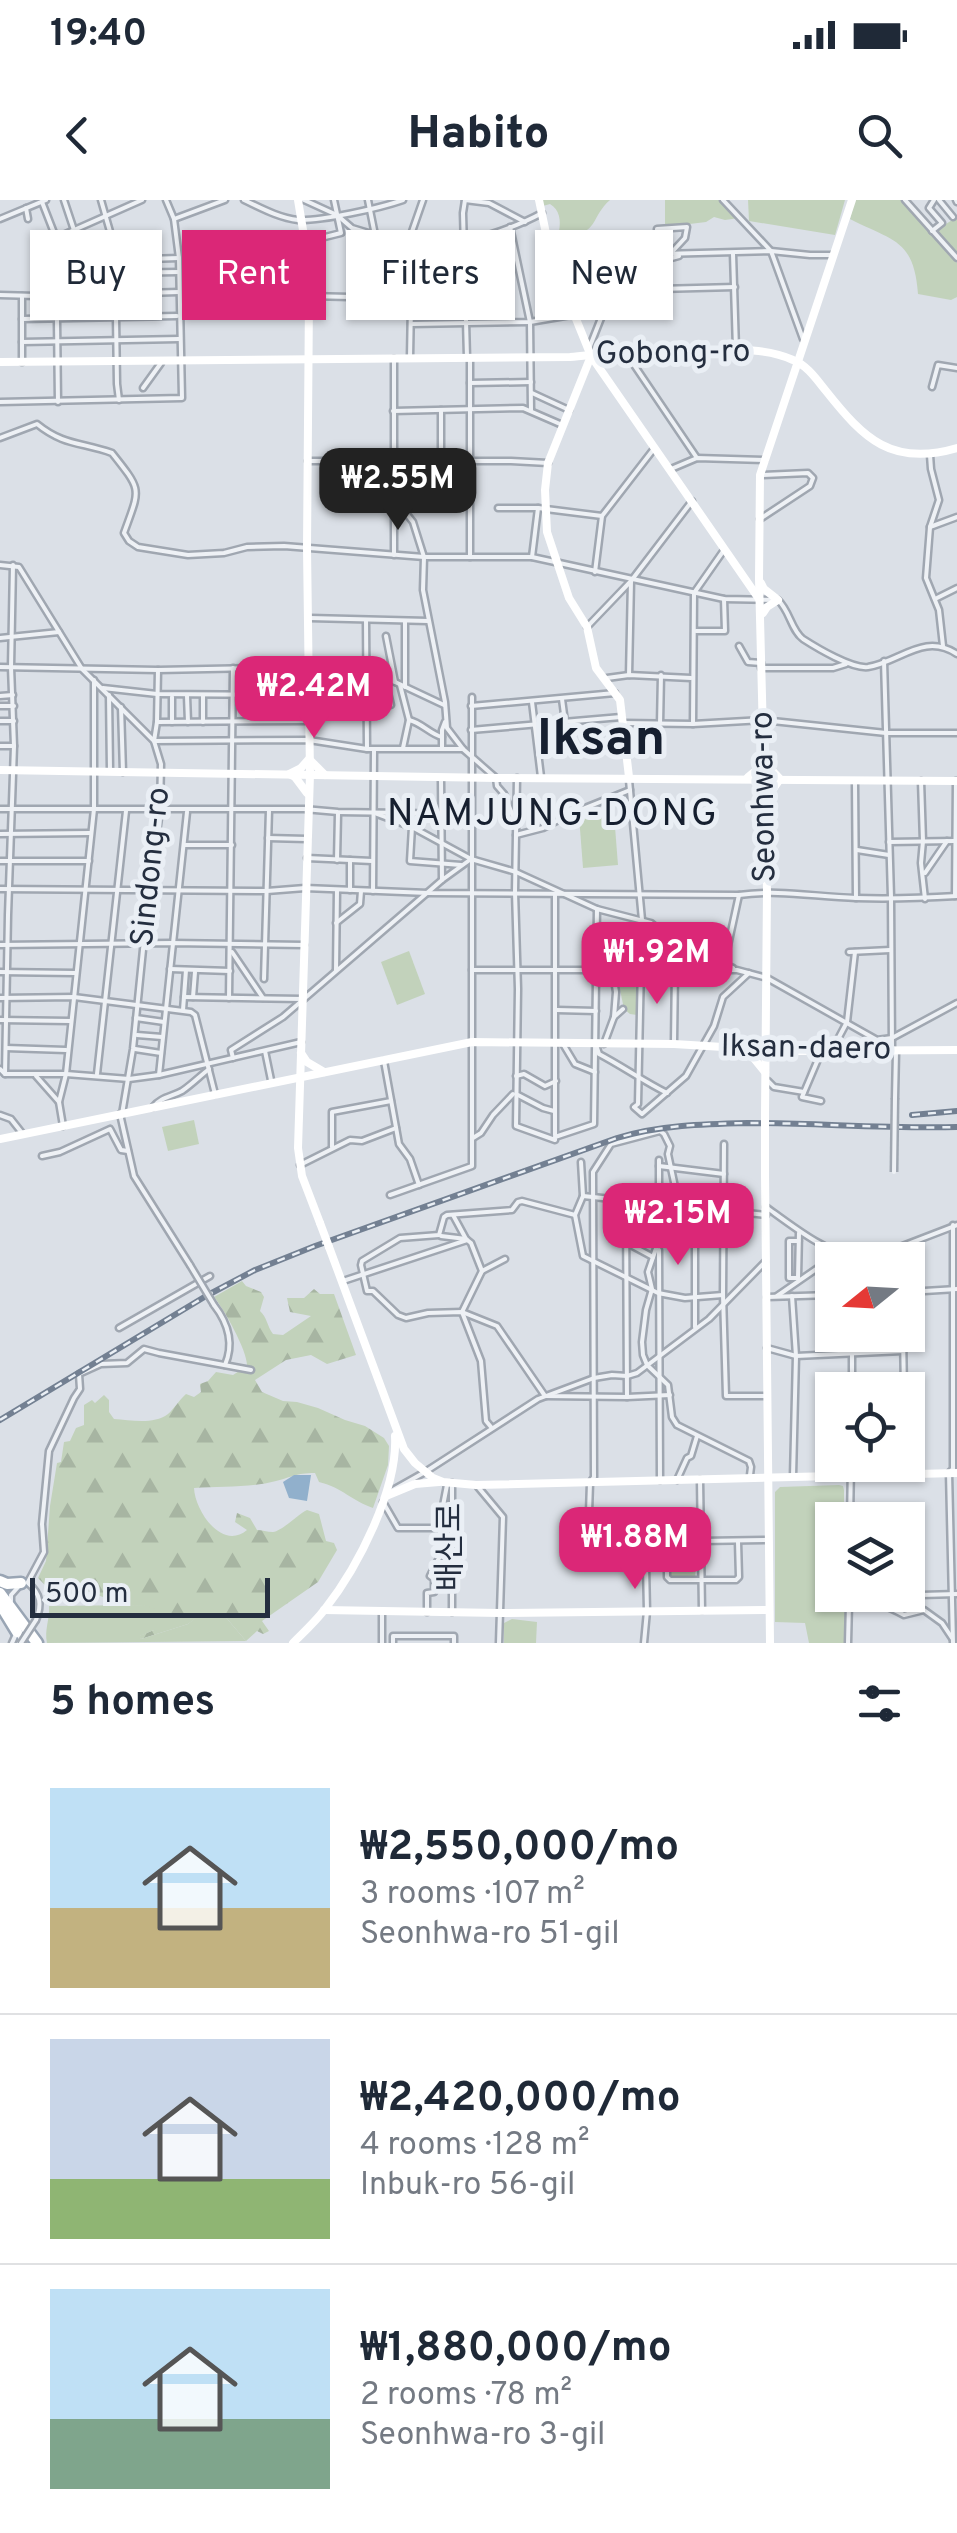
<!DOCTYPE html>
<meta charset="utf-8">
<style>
:root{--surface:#fff;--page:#f2f2f3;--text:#1f2937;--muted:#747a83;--line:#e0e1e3;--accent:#db2777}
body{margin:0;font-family:Overpass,"Noto Sans KR",sans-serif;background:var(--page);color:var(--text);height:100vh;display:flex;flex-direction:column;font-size:38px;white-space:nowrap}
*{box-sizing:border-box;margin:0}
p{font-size:32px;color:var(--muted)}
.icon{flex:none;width:55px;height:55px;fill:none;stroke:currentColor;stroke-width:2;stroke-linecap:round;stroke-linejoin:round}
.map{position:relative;height:1443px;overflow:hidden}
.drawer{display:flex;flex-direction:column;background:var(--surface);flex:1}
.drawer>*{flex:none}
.guide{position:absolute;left:30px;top:30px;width:898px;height:90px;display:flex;gap:20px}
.needle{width:65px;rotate:252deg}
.fabs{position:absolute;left:815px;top:1042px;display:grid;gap:20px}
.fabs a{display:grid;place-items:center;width:110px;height:110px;border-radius:0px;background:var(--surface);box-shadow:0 2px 8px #0004;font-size:50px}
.scale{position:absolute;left:30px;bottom:25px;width:240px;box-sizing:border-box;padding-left:10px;border:5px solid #242e3f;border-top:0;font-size:28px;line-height:35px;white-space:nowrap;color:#242e3f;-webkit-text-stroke:8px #eaeff5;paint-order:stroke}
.price{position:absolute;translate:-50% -85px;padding:0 22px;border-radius:20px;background:var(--accent);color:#fff;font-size:32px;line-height:65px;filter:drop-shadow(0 2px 5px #0008)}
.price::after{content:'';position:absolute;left:50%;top:60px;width:30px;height:22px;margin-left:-15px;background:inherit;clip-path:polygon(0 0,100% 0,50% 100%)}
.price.active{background:#222;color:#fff}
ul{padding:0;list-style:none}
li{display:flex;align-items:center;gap:30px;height:250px;padding:0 50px}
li+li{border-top:2px solid var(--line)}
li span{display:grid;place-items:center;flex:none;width:280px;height:200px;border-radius:0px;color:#555}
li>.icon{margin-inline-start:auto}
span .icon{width:120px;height:120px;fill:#fffc;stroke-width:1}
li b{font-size:42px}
h2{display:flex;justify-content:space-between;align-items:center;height:120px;padding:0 50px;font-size:42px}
.pill{padding:0 35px;border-radius:0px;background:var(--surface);box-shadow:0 2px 8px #0004;font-size:35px;line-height:90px}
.pill.active{background:var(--accent);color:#fff}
.status{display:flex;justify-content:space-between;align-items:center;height:70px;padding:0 50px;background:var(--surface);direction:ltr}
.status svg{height:28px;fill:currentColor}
header{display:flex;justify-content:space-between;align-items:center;height:130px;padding:0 50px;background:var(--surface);font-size:45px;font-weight:800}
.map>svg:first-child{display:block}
.forest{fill:url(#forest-firs)}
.park{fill:#c2d2bb}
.water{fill:#91b0cc}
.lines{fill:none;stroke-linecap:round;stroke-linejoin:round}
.street-casing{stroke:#a0a7b1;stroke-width:9}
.primary-casing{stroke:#99a5b4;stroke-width:15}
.street{stroke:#eef1f5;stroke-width:4}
.secondary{stroke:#fff;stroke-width:8}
.primary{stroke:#fff;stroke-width:10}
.rail-casing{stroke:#738092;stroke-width:6}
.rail{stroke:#eaeff5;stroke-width:2.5;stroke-dasharray:8;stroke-linecap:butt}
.street-bridge-casing{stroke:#a0a7b1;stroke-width:9;stroke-linecap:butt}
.street-bridge{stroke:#eef1f5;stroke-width:4}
.secondary-bridge{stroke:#fff;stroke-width:8}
.labels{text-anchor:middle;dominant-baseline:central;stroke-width:10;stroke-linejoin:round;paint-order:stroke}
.street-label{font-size:32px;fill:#242e3f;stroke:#eaeff5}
.quarter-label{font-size:38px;letter-spacing:2.5px;fill:#161f2f;stroke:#eaeff5}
.town-label{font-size:52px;font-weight:bold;fill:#161f2f;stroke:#eaeff5}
</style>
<div class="status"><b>19:40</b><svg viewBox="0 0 49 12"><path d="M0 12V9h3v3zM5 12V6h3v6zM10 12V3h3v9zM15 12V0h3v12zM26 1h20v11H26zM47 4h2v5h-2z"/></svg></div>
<header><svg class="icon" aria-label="back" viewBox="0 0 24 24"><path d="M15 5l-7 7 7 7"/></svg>Habito<svg class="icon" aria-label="search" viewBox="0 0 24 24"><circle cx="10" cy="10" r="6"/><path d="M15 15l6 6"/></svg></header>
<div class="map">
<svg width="957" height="1443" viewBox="0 0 957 1443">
<defs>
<pattern id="forest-firs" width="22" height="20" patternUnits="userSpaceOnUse" patternTransform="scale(2.5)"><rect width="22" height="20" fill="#c2d2bb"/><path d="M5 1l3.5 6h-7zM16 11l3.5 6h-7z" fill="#a7b5a2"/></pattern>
</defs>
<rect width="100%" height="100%" fill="#dbe0e7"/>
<path class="forest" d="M242,1081l4,5 15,6 3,5 -4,14c7,6 7,15 13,23l10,1 28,-19 -21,-4 -3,-14h17l10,-9 6,5h14l22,61 -29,9 -16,-9 -25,5 -31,20 7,12 21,9 14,1 21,6 27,12 20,6 19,12 5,8 -1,19 -15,43c-21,-7 -30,-20 -54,-26l-4,-9c-20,0 -22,4 -39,8 -26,7 -55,5 -82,7 1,23 28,63 53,42l-12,-8 2,-9 13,5 7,12c5,0 10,2 16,2 9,-1 24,-17 34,-22l12,4 7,27 8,2 3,7 -19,32 -56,39 7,10 -6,3 -6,-3 -11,10 -23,-27 -23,1 -12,9 -47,15 -2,-3 15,-6 -10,-25 -17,1 -59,-22 -21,3 -9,-9 8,-17 4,-55 7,-43 4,-1 3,-20 6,-1 6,-13 8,-3v-20l8,-5 3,3 9,-8 5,5v12l5,7c17,1 39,6 54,-5 6,-5 11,-14 18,-20l8,3 7,-5 -1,-8 8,-3 8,-9 17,3 14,-9c1,-14 -23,-57 -33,-69z"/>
<g class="park">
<path d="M542,0h68c-21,18 -11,40 -51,31 2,-10 1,-21 -9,-27l-7,2z"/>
<path d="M665,0h56l18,18 -14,2 -11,-3 -8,5 -41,5z"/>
<path d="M748,0h97l-10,35 -86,-14z"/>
<path d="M855,0h46l56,63v34l-6,3 -33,-6c-4,-55 -25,-53 -68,-75z"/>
<path d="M957,17v37l-19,-21v-4z"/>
<path d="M614,614l4,51 -35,3 -4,-52z"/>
<path d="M409,751l16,43 -28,11 -16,-43z"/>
<path d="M636,773l1,42 -7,-1 -6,-5 -5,-24 -3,-3v-7z"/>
<path d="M194,920l5,24 -31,7 -6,-24z"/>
<path d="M839,1285l4,1 1,4v30h-12v75h13v48h-36l-4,-20 -30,-1v-130l5,-5z"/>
<path d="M670,1361l26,1 -1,16h-25z"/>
<path d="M144,1405l11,4 4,8 -5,13 -14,6 1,3 47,-15 11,-9 24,-1 23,27 -199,2c-3,-13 3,-24 2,-37z"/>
<path d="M512,1419l25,3 -1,21h-32v-20z"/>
</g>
<path class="water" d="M294,1275h17l-4,26 -18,-3 -6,-16z"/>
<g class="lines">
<g class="street-casing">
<g id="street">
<path d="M64,0l10,30"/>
<path d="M101,0l14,49 2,135 2,16"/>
<path d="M244,0c17,8 35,18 54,20 24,1 82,-12 105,-20"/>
<path d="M304,0l33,15 15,13 69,21"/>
<path d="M368,0l11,55c49,-2 119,-18 163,-42"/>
<path d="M465,0l-2,13 4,144"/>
<path d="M465,0l24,3 36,19"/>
<path d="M723,0l48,51 32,88"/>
<path d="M905,0l52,58"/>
<path d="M939,0l14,17"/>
<path d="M956,0l1,2"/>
<path d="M42,2l14,36 2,164"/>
<path d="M26,8l2,11"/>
<path d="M0,19l46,-19"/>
<path d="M174,19l51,-19"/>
<path d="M510,27l20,95 1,88"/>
<path d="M932,31l10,-8 -13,-15 5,-8"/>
<path d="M56,38l86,-38"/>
<path d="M305,42l36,-9 -7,-33"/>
<path d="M407,46l16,-46"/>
<path d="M658,52l-1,-23 30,-2 -2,11 -14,15"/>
<path d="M733,54l3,95"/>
<path d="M551,57l220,-6 39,4h21"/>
<path d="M115,60l64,-2"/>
<path d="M378,69l1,-14"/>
<path d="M115,73l64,-1"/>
<path d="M620,90l115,-3"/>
<path d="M0,95l36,1 143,-4"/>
<path d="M22,96v66"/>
<path d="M36,96v-13"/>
<path d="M309,96l41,1"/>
<path d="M22,119l155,-3"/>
<path d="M411,124l119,-2 41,-7"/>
<path d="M22,142l157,-3"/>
<path d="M590,146l17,-43 35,-37 37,-10"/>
<path d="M626,153l71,105"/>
<path d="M410,157l2,-104"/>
<path d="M394,159v196"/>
<path d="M470,161v196"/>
<path d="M470,183l61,-1"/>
<path d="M932,187l6,-22 19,3"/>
<path d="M143,188l18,-25"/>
<path d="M532,193l37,17"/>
<path d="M0,202l182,-4 -3,-140 -5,-39 -8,-19"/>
<path d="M441,210v50"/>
<path d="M393,211l130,-3 37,16"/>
<path d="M0,238l37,-14c27,22 45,18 75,29 31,39 28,35 12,80l5,8 9,6 50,8 36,-2 23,-6 37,-1 140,11h108l192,42 54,1c12,11 13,30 25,39 14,9 49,30 65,28 32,-5 56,-35 89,-13"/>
<path d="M930,255l1,14 8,31 -9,27 -4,51 13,32 4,36"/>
<path d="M308,261h203l37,2"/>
<path d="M671,269l26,-11 67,2"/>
<path d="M394,298l19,24 11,35 -1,33 22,112 2,26 16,21 33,29 1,8 7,8 11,27"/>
<path d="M498,308h40l64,8"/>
<path d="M760,319l50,-33 3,-8 -5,-5 -45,2"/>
<path d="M930,327l27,-10"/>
<path d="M532,357l6,-49"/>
<path d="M0,365l19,2 63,102 72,72 7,23 -1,47 -11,79 -16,159 -11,65"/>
<path d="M595,372l7,-56 51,-66"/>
<path d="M935,399l22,-11"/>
<path d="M310,418l118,3"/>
<path d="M366,420l1,129"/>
<path d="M405,422v65"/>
<path d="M587,427l44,-46"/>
<path d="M696,431h29l-1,-32"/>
<path d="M386,436l9,46"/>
<path d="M0,438l59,-6"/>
<path d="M739,446l9,16 13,1"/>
<path d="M367,459l26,22 51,24"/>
<path d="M884,461l7,236 1,153"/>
<path d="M0,467l158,3 147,-3"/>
<path d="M761,468h72l13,-4"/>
<path d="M158,470l-1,52 -3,19 155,-1 58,9h96"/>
<path d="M629,475l2,-94 61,-80"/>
<path d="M384,476l7,29"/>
<path d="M607,478l22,-3 62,3"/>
<path d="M400,485l9,35 -6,28"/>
<path d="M103,488l54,6 151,1"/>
<path d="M109,495l1,75"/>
<path d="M0,496l13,-1"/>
<path d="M187,496l1,26"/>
<path d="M203,496v26"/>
<path d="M172,497v25"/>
<path d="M562,499l3,23"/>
<path d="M532,502l9,75"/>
<path d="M0,506h14"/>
<path d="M471,506l144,-13"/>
<path d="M121,507l2,65"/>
<path d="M409,520c13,3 21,14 33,17"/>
<path d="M0,521h14"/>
<path d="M157,522l150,-1"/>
<path d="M623,523l70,1 70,-4 123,13h71"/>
<path d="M660,524l1,-49"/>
<path d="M693,524l1,-131 30,-43"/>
<path d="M471,530l150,-13"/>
<path d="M0,546h14"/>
<path d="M442,547v-17l3,-8"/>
<path d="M517,578l-2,114 3,97 -2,137 39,14v-3l39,-13 3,-215"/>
<path d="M441,580l1,100"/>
<path d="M629,580l13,140 -4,184 -4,3 8,7 44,-38 28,-50 9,-29 26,-24"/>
<path d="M921,581l2,60 -2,22 4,36"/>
<path d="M855,583l1,115"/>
<path d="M0,609h304l34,3 132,2"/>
<path d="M377,614l35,13 59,32 45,13 81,37 54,14 23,20 59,25"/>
<path d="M412,627l-2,34 51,4"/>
<path d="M0,634l90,-1"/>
<path d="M516,635l27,-7 27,-14 60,-24"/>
<path d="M268,638l39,1"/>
<path d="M889,642l65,-1"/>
<path d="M184,645h48"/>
<path d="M857,650l32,5"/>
<path d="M307,658l65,3"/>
<path d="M337,660l1,-46"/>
<path d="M0,661h89"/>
<path d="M925,673l22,-32"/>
<path d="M0,689l267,2 38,-3 123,5 311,2c41,-6 76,2 117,3 33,1 67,0 101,-2"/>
<path d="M350,690v-30"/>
<path d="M373,691l1,-140"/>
<path d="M955,696l1,-115"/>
<path d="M336,723l24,-19 1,-13"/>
<path d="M0,745l172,-2 132,2"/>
<path d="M232,752l31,46"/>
<path d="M849,752l41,-2"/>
<path d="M724,764l15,-69"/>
<path d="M170,769l60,2"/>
<path d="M336,770l1,-80"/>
<path d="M472,770h265l30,8 110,62 15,-2 65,-35"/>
<path d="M0,772l75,1"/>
<path d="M613,773l3,19 -2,25"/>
<path d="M264,779l5,-169"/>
<path d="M184,797l118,2"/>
<path d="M193,797l2,-25"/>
<path d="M0,798l74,-1 117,15 4,3 20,79"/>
<path d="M229,798l4,-330"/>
<path d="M183,810l3,-40"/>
<path d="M557,810l39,1"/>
<path d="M136,818l28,4"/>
<path d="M0,820l70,1"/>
<path d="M137,835l25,2"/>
<path d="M674,842l1,-71"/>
<path d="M563,844l12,20 20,8"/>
<path d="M604,844l10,-27 9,-8"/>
<path d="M6,848l60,2"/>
<path d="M597,848l2,6c23,12 44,27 68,39"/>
<path d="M135,849l26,4"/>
<path d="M265,851l6,29"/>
<path d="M233,858l-2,-8 52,-33 159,-137 29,-21"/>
<path d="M384,861l15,83 11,15 9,26"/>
<path d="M0,869l5,5h61l63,5 30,-4 142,-33"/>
<path d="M5,874l3,-159 6,-169 -3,-79 2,-102"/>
<path d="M97,874l29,-263"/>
<path d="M159,875l28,-263"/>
<path d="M36,876l23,26"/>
<path d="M516,876l8,-2 21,12 11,-5"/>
<path d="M768,881l6,6 30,5"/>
<path d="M518,895l25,13 11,3"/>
<path d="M895,898l1,-46"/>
<path d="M821,901l-19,-4 20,-47 16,-11 9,-17 8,-70"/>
<path d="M153,907c8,-10 18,-10 29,-16 9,-6 18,-15 27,-22"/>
<path d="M120,914l14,62 56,89"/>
<path d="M0,915l11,4 11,14"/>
<path d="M63,926l-4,-24 7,-28 28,-265v-129"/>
<path d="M555,935v-241"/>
<path d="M473,938l8,-5 12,-18 20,-21"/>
<path d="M724,944l-1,151 3,101h38"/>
<path d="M332,947v-35l59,-11"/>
<path d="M42,956l18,-4 50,-23 11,21 7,1"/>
<path d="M581,962l2,34"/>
<path d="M300,965l50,-25 12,1 34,-13"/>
<path d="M659,966l65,8"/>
<path d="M390,995l82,-29v-469"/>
<path d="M626,999l1,198"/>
<path d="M695,1007v120"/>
<path d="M766,1007c29,21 59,45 95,53"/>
<path d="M626,1009l32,11"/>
<path d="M453,1015l13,24 5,4 11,28 -20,41 19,49 5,60 5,6"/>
<path d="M575,1015l-53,-14 -4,1 -6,8 -65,5 -3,2 -5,18 -39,3 -38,23 -1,4 6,26h6l25,24 8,3 22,-5 34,-1 35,14 48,70 82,1 43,-2"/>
<path d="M667,1021l28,11"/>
<path d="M659,1035v-75"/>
<path d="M441,1036l25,3"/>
<path d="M799,1041h-10v37h9l1,-45"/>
<path d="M627,1043l26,14"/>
<path d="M659,1050l1,230"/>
<path d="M866,1060l91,-35"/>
<path d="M482,1071l23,-12"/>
<path d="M343,1081l124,-41"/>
<path d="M908,1092l49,-3"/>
<path d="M723,1095l-38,3 -27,-5 -75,-37 -8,-41 8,-19 183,19"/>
<path d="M777,1096l61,-42"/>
<path d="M792,1096l4,60 -3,120"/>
<path d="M767,1097l65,-2"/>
<path d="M214,1105c14,18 20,39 11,60"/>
<path d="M119,1128l91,-52"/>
<path d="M903,1135l1,55"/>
<path d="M767,1148l29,8 107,-5"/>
<path d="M852,1190v-55"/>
<path d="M677,1280l10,-22 4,-2 6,-20"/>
<path d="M700,1280l2,130"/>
<path d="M452,1283v129"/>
<path d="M478,1287l25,30 -4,126"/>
<path d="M393,1290l32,-18 113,-73 56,-21 18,-3 15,1 10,-3 72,-54 56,-57"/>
<path d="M383,1302l15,26h54"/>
<path d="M589,1319l110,-1"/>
<path d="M667,1319v58l3,3h66l3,-3 -1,-35"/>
<path d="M850,1320l1,-55"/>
<path d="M701,1341l65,-1"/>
<path d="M588,1342l2,-59 4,-6 -1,-305 18,-28 49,-13 4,3 6,12 -2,8 7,33 -13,16 3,19 -17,50 4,17 -6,21 -4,32 1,13 4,10 21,20 4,32 5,8 72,36 2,6 -1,8"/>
<path d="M607,1364l39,-1"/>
<path d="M28,1382l16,-30 -2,-28 7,-73 25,-53 6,-9 -1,-15 22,-10 26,-1 17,-14 15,4 92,17"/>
<path d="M28,1383c13,11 14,22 8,37"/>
<path d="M849,1397l108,-3"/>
<path d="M11,1401v-6l9,-10"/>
<path d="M849,1403c18,-5 39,3 55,12l20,-5 18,13 10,15"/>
<path d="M427,1412v-19l7,-1v-13l-4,-3 13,-26 -2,-34 6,-31"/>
<path d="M382,1413v30"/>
<path d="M12,1443l5,-11 6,11"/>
<path d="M393,1443v-7h61v7"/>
<path d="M644,1443l3,-32 -2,-92"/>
<path d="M848,1443l1,-40"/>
<path d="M953,1443l-4,-170 4,-4v-244"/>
</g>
</g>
<g class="primary-casing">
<g id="primary">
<path d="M0,1381l7,3 14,-1"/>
<path d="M0,1393l37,50"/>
<path d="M0,1404l17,28"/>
</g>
</g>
<use href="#street" class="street"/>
<g class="secondary">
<path d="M298,0l7,42 4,54 -2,252 3,226 -12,374 4,28 18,47"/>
<path d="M539,0l12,57 40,99 168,243"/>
<path d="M591,156l-43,107 -3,27 2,42 22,66 18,29 9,41 24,32 9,77"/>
<path d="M0,162l570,-5c13,-1 25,-3 38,-4 31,-2 62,-1 93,-2 30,-1 64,-4 92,9 14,5 24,20 33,31 38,48 66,76 131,57"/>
<path d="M761,383l3,6 14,11 -11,7 -4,6"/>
<path d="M0,570l496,8 461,3"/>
<path d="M748,577l11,-9 5,-10 4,8 12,13 -13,19"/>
<path d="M307,593l-12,-16 -6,-3 12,-6 8,-9 16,16"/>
<path d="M743,851l9,5 13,16"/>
<path d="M301,853l6,9 17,10"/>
<path d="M765,915l2,-224 -8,-312 1,-104 92,-275"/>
<path d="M0,939l472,-97 202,2 117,7 166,-1"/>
<path d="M765,975l5,468"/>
<path d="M329,1047l75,202 11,14 18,15 10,4 33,3 481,-12"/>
<path d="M386,1296l29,-12 24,-2"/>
<path d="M324,1410l176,3 269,-3"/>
<path d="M293,1443c11,-11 23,-22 32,-34 33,-42 73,-120 70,-173"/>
</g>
<use href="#primary" class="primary"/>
<g class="rail-casing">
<g id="rail">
<path d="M912,915l45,-4"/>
<path d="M0,1220l206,-124 49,-26 60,-24 302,-108c43,-13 86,-14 131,-15 70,0 139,6 209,4"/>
</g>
</g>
<use href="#rail" class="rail"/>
<g class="street-bridge-casing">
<g id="street-bridge">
<path d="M894,972l1,-74"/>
<path d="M190,1065l24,40"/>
<path d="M21,1443l15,-23"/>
</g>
</g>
<use href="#street-bridge" class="street-bridge"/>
<g class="secondary-bridge">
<path d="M765,915v60"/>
<path d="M320,1023l9,24"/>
</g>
</g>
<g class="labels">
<g class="street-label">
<text transform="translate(673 154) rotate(-1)">Gobong-ro</text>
<text transform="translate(765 597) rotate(-91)">Seonhwa-ro</text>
<text transform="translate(152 667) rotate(-84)">Sindong-ro</text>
<text transform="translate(806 849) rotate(1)">Iksan-daero</text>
<text transform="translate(452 1347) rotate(-90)">배산로</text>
</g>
<g class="quarter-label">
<text x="553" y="615">NAMJUNG-DONG</text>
</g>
<g class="town-label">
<text x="601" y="541">Iksan</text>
</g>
</g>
</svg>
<div class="fabs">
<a><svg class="needle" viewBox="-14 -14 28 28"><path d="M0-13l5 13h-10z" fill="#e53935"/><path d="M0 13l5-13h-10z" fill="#747a83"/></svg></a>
<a><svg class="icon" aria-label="locate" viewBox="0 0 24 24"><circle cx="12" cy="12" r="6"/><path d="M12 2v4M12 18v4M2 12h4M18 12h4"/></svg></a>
<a><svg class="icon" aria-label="layers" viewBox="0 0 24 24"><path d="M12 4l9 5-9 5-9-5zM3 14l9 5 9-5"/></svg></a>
</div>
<div class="scale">500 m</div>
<b class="price active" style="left:398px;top:333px">₩2.55M</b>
<b class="price" style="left:314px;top:541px">₩2.42M</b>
<b class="price" style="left:657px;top:807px">₩1.92M</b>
<b class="price" style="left:678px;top:1068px">₩2.15M</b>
<b class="price" style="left:635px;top:1392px">₩1.88M</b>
<div class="guide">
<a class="pill">Buy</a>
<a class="pill active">Rent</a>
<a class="pill">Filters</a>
<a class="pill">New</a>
</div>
</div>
<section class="drawer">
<h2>5 homes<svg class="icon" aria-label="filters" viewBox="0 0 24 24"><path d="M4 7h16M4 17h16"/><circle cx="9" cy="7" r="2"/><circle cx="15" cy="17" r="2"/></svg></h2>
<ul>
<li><span style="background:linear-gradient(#bfe0f5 60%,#c2b280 0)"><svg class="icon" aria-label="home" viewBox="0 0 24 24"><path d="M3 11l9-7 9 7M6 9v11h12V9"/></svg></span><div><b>₩2,550,000/mo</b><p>3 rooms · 107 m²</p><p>Seonhwa-ro 51-gil</p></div></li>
<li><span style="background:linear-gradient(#c9d6e8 70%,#8fb573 0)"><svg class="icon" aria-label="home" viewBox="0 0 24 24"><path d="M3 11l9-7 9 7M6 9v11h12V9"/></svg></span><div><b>₩2,420,000/mo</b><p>4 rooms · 128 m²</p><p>Inbuk-ro 56-gil</p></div></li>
<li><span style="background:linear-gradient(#bfe0f5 65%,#7fa58c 0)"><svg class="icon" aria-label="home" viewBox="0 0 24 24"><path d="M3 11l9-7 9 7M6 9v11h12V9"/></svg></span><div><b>₩1,880,000/mo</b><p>2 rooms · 78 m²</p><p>Seonhwa-ro 3-gil</p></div></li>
</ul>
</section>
